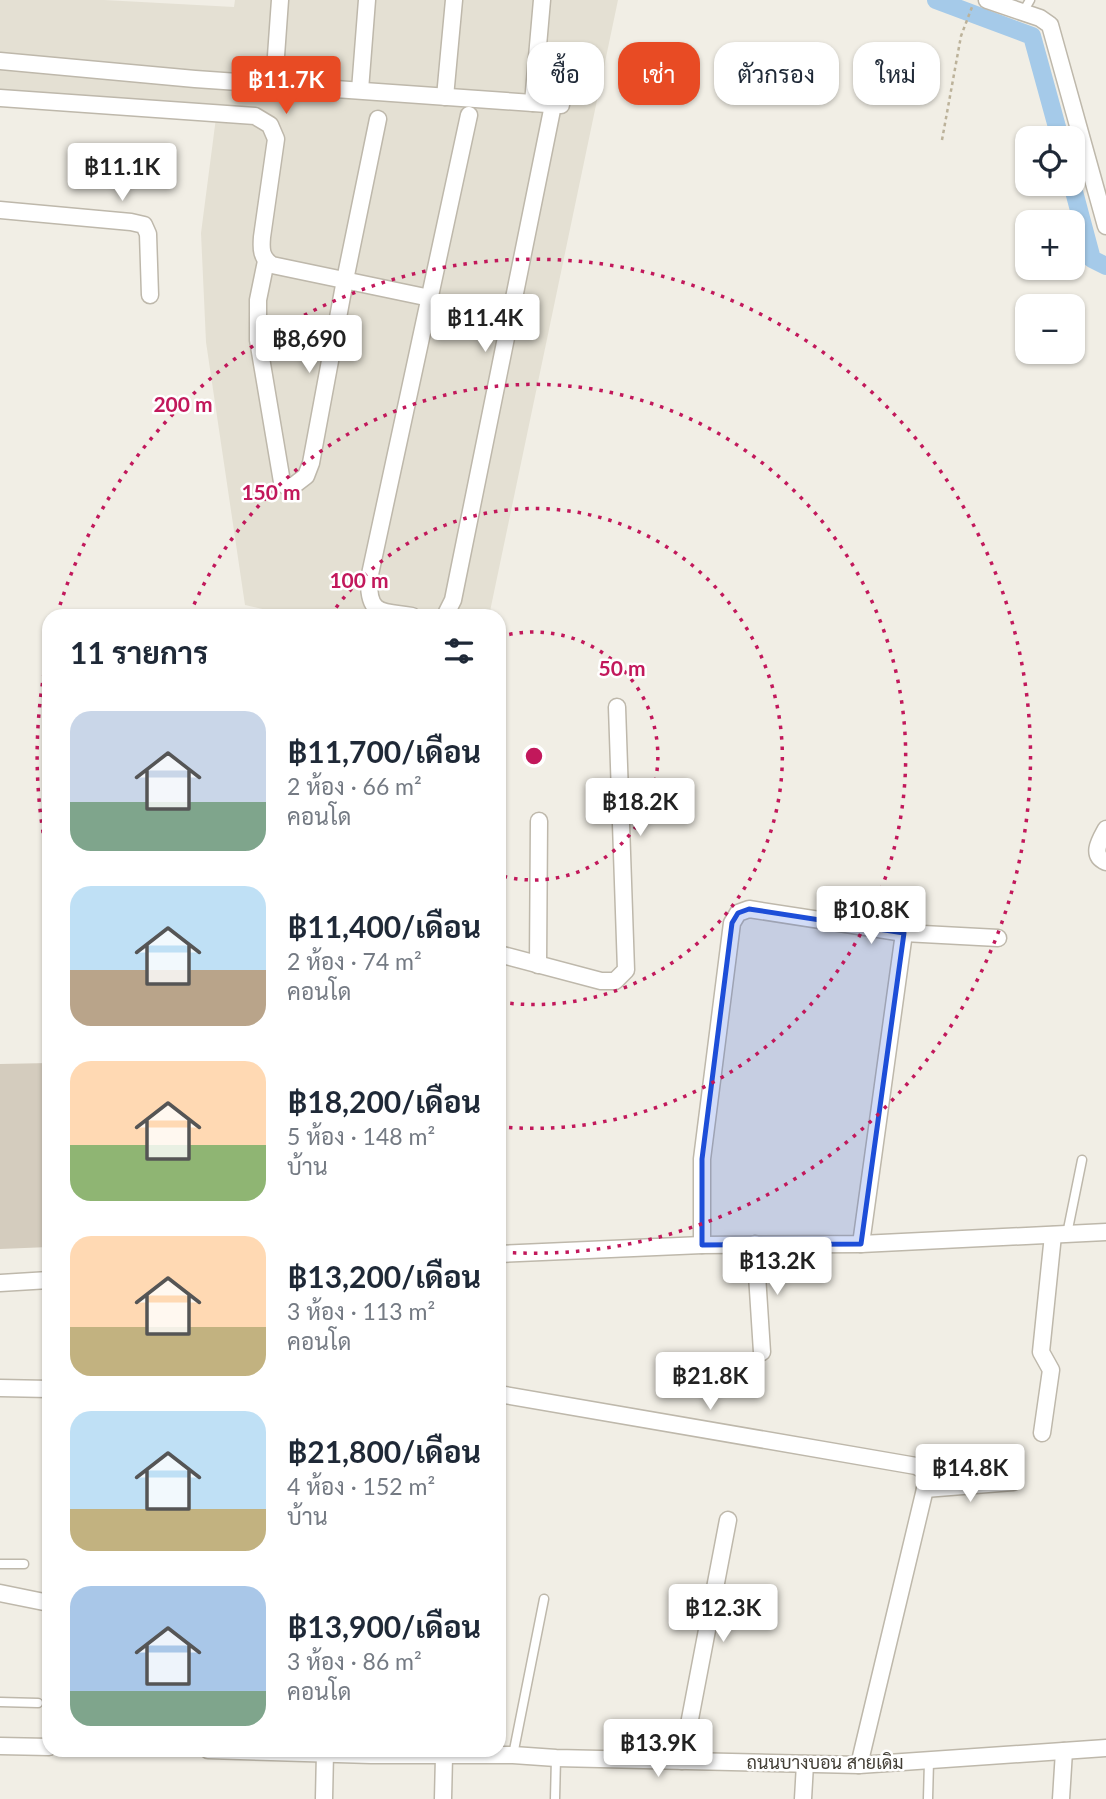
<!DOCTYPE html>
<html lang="th">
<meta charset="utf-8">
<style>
:root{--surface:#fff;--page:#f2f2f3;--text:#1f2937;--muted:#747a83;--accent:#e84b24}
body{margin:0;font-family:Lato,Sarabun,sans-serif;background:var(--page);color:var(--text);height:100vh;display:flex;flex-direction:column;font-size:26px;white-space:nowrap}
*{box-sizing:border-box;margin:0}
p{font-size:23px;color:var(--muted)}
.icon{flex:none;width:38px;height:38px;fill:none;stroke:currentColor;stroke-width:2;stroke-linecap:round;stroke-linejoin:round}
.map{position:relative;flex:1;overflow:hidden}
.sheet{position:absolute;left:42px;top:609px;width:464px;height:1148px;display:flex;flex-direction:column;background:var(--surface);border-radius:21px;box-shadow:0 2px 5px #0004}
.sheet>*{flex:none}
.hud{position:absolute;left:527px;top:42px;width:474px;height:63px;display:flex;gap:14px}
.buttons{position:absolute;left:1015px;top:126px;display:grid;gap:14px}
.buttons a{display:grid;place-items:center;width:70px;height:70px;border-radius:14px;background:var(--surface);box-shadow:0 2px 5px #0004;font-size:35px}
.price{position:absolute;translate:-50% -60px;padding:0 16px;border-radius:7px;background:#fff;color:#222;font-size:23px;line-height:46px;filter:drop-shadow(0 2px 4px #0008)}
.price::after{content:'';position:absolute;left:50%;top:42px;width:21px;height:16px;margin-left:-10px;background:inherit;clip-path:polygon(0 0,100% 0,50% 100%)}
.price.on{background:var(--accent);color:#fff}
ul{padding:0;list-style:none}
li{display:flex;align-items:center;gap:21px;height:175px;padding:0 28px}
li span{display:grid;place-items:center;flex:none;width:196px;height:140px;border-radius:21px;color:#555}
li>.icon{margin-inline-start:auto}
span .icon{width:84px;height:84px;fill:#fffc;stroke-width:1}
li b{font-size:30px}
h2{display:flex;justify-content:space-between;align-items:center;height:84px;padding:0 28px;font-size:30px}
.chip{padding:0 24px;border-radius:21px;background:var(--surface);box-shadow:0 2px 5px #0004;font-size:24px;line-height:63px}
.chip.on{background:var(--accent);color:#fff}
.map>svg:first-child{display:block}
.residential{fill:#e4e0d3}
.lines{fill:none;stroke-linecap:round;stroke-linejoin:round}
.canal{stroke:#a5cae9;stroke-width:18}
.building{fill:#d4ccbe}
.lane-casing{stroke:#beb8ab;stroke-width:11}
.street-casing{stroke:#beb8ab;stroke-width:19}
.path{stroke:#bcb29a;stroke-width:2.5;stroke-dasharray:3.5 3.5;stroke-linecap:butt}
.lane{stroke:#fff;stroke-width:8}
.street{stroke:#fff;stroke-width:16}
.marked{fill:#1d4ed8;fill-opacity:0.2;stroke:#1d4ed8;stroke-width:5;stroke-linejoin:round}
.ring{fill:none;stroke:#c2185b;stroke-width:3.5;stroke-dasharray:3.5 7}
.labels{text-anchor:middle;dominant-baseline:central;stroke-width:5;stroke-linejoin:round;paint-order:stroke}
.street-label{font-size:18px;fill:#423e35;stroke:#fff}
.centre{fill:#c2185b;stroke:#fff;stroke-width:3.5}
.ring-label{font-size:21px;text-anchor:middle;font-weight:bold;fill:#c2185b;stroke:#fff;stroke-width:5;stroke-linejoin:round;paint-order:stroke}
</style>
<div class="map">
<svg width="1106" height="1799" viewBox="0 0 1106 1799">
<rect width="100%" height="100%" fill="#f1eee5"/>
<path class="residential" d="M0,0h104l130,7 1,-7h383l-129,616h-197l-47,-11 -39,-263 -5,-109 16,-123 -217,-15z"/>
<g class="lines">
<g class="canal">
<path d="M936,0l96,36 28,102"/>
<path d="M1072,184l20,75 14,7"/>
</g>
</g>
<path class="building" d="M49,1063v184l-49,2v-185z"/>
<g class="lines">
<g class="lane-casing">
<g id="lane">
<path d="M1023,12l7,-12"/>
<path d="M1067,1234l15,-74"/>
<path d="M0,1564h24"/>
<path d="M0,1702l38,1"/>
<path d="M513,1755l31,-156"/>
<path d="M555,1799l1,-41"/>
<path d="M928,1799l1,-38"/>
</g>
</g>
<g class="street-casing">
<g id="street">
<path d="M987,0l53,18 10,7 56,201"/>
<path d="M0,61l195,18 366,26"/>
<path d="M274,84l6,-84"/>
<path d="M360,90l7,-90"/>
<path d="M445,97l9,-97"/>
<path d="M0,98l255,18 15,9 6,14 -14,98c-1,12 -1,21 10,28l158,33"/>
<path d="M533,103l9,-103"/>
<path d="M0,210l131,12 13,3 4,9 2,61"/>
<path d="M266,261l-8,39v40l24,142 4,4h7l13,-10 5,-13 34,-183 33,-161"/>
<path d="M412,616c-30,-5 -44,0 -43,-37l100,-464"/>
<path d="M445,616l8,-16 100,-495"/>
<path d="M1106,829c-6,11 -16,26 0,33"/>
<path d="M499,954l102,27h14l11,-11 -9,-263"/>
<path d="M538,965l1,-144"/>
<path d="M755,1244l7,108"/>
<path d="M861,1244l43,-311"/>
<path d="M702,1245v-86l30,-236 6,-10 11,-4 155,24 94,5"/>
<path d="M499,1254l203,-9 159,-1 245,-12"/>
<path d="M0,1283l49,-3"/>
<path d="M0,1388l49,1"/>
<path d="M499,1394l417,72c12,5 11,12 9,23l-66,276"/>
<path d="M1042,1433l9,-63 -10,-18 12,-117"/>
<path d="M925,1489l88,-7"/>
<path d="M0,1593l49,10"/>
<path d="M0,1746l49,1"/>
<path d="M208,1750l163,5h142l43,3 303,7 247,-17"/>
<path d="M682,1761l46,-241"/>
<path d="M324,1799l1,-47"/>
<path d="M443,1799l1,-43"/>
<path d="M803,1799l2,-35"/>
<path d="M1061,1799l3,-48"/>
</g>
</g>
<path class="path" d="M942,140l19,-104 11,-29"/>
<use href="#lane" class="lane"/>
<use href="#street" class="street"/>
</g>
<path class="marked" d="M749,909l155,24 -43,311 -159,1v-86l30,-236 6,-10z"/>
<g class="ring">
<path d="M499 637A124 124 0 1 1 499 875"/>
<path d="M330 616A248 248 0 1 1 499 1002"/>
<path d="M190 614A372 372 0 1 1 502 1127"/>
<path d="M49 864A497 497 0 0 1 49 648M57 615A497 497 0 1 1 499 1252"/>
</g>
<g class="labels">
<g class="street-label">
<text x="825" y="1762">ถนนบางบอน สายเดิม</text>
</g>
</g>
<circle cx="534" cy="756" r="10" class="centre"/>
<g class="ring-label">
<text x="183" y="412">200 m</text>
<text x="271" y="500">150 m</text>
<text x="359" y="588">100 m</text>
<text x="622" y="676">50 m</text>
</g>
</svg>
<div class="buttons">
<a><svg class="icon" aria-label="locate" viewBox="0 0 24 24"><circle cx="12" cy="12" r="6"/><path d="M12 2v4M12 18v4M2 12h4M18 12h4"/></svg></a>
<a>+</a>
<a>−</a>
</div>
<b class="price on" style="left:286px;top:116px">฿11.7K</b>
<b class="price" style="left:122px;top:203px">฿11.1K</b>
<b class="price" style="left:485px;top:354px">฿11.4K</b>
<b class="price" style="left:309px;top:375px">฿8,690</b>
<b class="price" style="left:640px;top:838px">฿18.2K</b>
<b class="price" style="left:871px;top:946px">฿10.8K</b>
<b class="price" style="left:777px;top:1297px">฿13.2K</b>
<b class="price" style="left:710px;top:1412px">฿21.8K</b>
<b class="price" style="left:970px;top:1504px">฿14.8K</b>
<b class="price" style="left:723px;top:1644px">฿12.3K</b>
<b class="price" style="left:658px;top:1779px">฿13.9K</b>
<div class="hud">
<a class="chip">ซื้อ</a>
<a class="chip on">เช่า</a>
<a class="chip">ตัวกรอง</a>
<a class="chip">ใหม่</a>
</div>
<section class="sheet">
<h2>11 รายการ<svg class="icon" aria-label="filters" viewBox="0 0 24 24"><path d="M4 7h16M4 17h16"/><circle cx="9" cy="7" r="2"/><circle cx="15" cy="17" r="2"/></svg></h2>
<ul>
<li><span style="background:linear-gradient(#c9d6e8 65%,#7fa58c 0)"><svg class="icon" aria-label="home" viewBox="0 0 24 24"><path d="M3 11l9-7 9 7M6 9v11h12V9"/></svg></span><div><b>฿11,700/เดือน</b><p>2 ห้อง · 66 m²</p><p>คอนโด</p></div></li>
<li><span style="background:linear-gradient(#bfe0f5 60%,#b9a48a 0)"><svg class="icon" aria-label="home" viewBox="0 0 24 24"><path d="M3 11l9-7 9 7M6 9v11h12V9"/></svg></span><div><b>฿11,400/เดือน</b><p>2 ห้อง · 74 m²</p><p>คอนโด</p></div></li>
<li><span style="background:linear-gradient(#ffd9b3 60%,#8fb573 0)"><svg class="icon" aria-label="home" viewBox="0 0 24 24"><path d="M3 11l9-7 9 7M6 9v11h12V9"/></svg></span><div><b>฿18,200/เดือน</b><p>5 ห้อง · 148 m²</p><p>บ้าน</p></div></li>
<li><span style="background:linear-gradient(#ffd9b3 65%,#c2b280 0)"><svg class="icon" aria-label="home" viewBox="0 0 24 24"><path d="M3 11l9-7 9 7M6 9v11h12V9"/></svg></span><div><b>฿13,200/เดือน</b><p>3 ห้อง · 113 m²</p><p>คอนโด</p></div></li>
<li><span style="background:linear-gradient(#bfe0f5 70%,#c2b280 0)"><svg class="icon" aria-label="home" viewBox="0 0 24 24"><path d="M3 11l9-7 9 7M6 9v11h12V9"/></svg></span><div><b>฿21,800/เดือน</b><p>4 ห้อง · 152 m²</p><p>บ้าน</p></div></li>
<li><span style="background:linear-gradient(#a9c7e8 75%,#7fa58c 0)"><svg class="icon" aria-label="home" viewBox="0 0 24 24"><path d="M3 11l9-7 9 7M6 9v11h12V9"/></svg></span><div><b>฿13,900/เดือน</b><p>3 ห้อง · 86 m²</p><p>คอนโด</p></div></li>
</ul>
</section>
</div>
